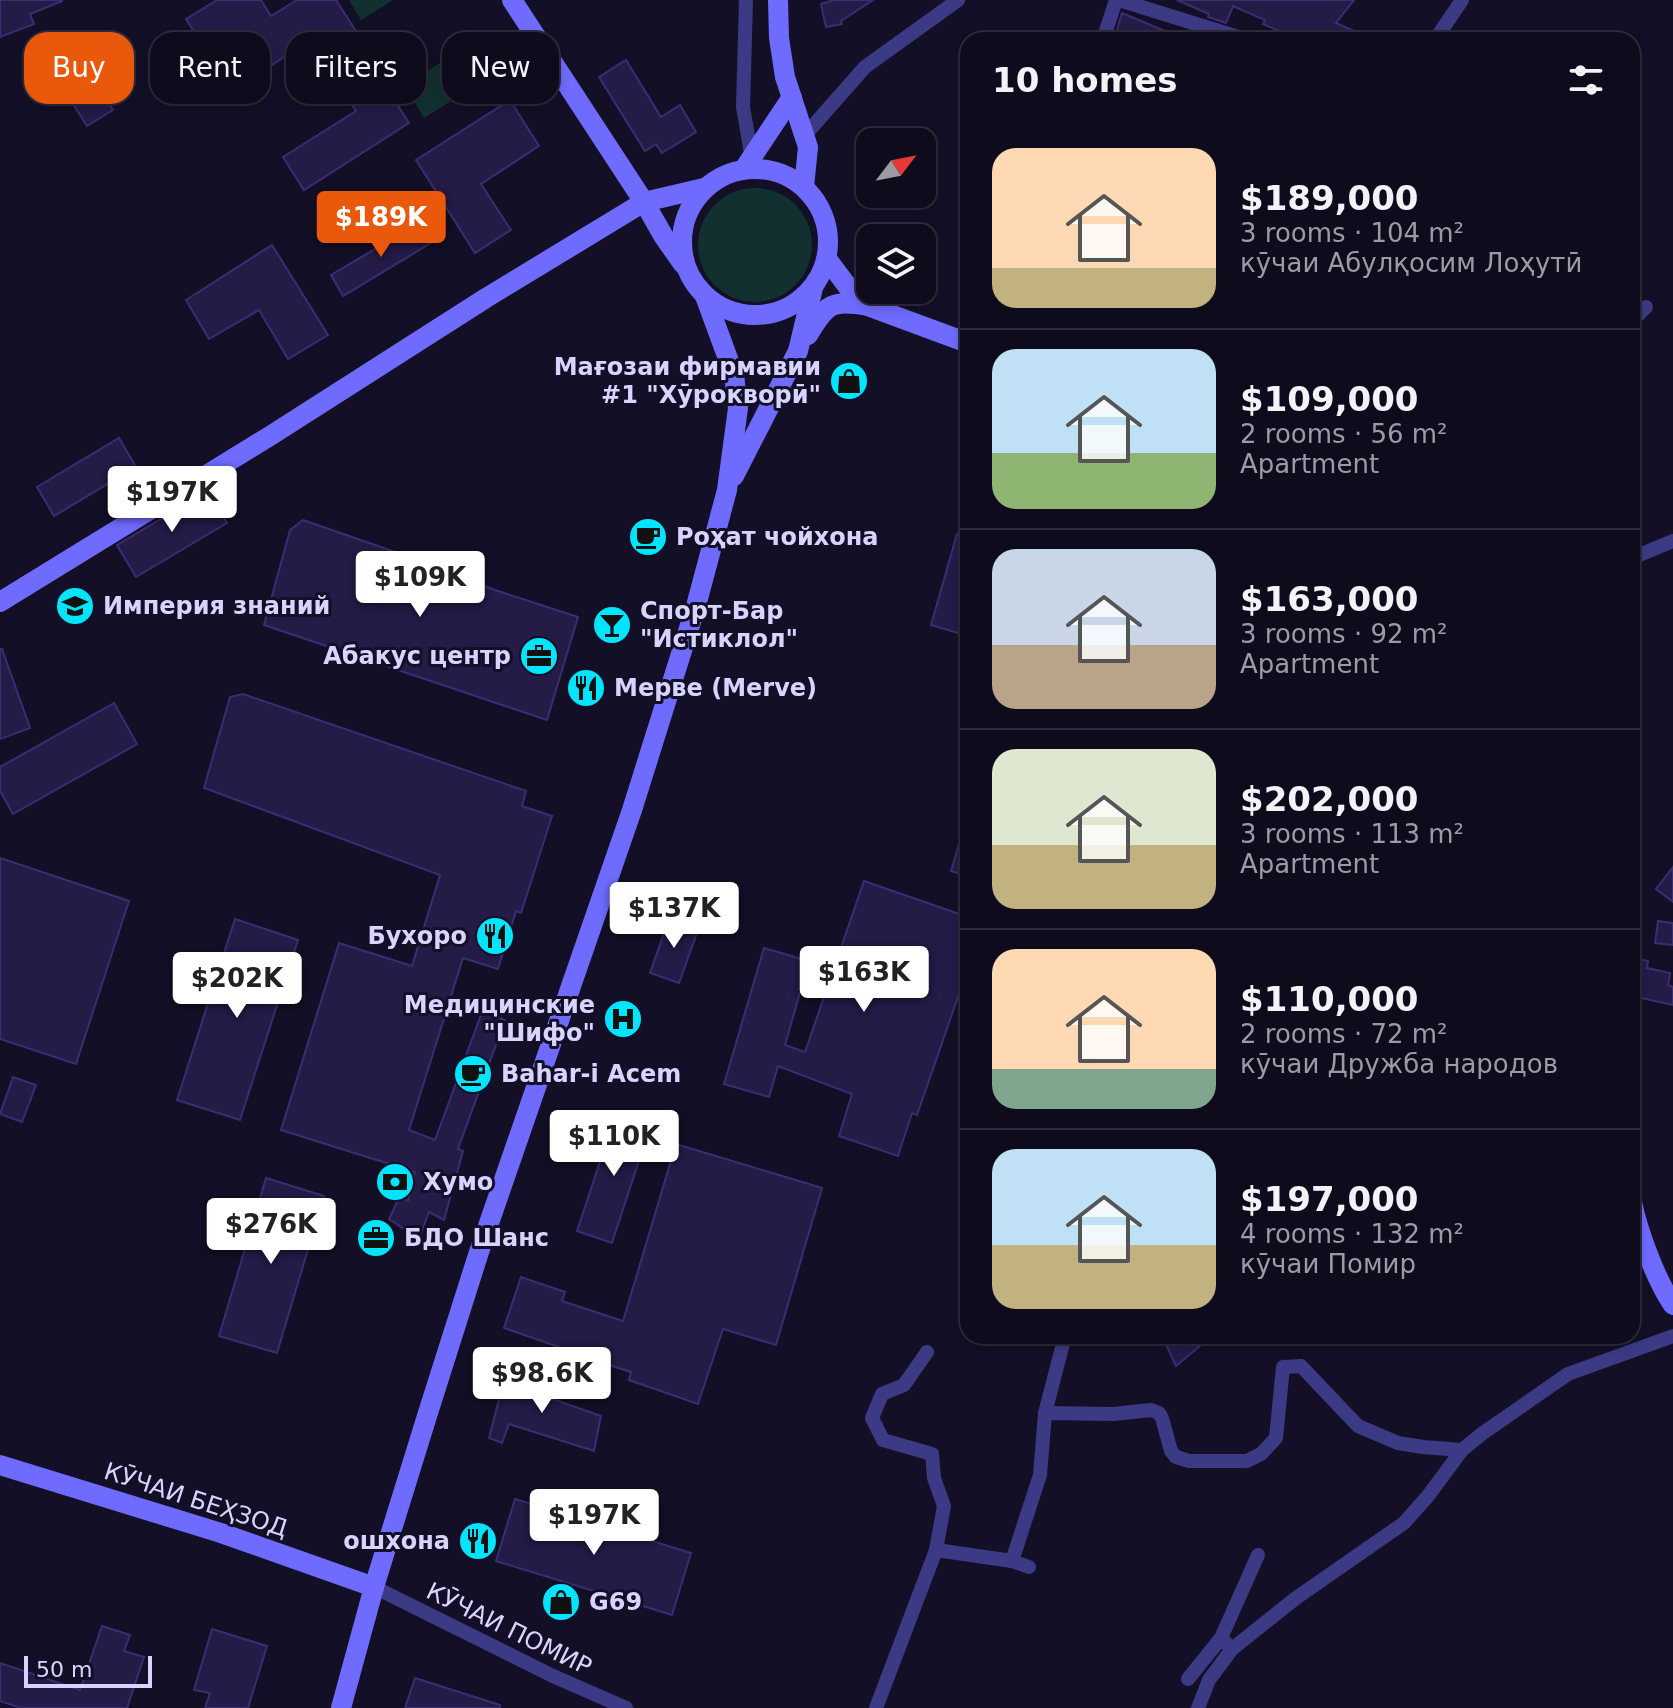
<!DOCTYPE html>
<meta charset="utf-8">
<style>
:root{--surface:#0e0b1c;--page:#171425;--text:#f1f3f6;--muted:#9b9ba3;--line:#2e2b3b;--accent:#ea580c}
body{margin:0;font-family:"DejaVu Sans",sans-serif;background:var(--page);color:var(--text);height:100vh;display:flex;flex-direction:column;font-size:30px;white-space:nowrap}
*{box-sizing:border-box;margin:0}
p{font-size:26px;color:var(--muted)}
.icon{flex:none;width:44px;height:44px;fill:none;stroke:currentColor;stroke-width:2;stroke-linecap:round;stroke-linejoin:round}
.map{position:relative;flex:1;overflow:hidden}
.drawer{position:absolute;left:960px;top:32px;width:680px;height:1312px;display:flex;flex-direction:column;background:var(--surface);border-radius:24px;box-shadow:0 4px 12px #0003,0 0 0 2px var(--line)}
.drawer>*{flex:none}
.banner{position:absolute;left:24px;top:32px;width:760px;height:72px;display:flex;gap:16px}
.needle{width:52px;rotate:58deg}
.tools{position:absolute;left:856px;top:128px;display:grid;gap:16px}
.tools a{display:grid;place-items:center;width:80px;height:80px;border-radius:16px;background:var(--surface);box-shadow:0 4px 12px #0003,0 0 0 2px var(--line);font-size:40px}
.scale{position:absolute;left:24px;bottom:20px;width:128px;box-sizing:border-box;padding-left:8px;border:4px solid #d9d4ff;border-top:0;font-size:22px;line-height:28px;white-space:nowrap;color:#d9d4ff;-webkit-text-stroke:6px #130f26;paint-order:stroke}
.price{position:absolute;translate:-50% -68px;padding:0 18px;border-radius:8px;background:#fff;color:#222;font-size:26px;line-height:52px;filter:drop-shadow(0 2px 4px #0008)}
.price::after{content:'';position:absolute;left:50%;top:48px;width:24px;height:18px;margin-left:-12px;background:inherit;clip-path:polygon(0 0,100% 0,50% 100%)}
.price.on{background:var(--accent);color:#fff}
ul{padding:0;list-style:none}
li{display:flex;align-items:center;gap:24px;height:200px;padding:0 32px}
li+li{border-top:2px solid var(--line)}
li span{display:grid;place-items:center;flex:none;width:224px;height:160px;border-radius:24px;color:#555}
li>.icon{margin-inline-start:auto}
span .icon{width:96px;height:96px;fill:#fffc;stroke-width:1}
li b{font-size:34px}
h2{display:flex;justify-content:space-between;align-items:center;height:96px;padding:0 32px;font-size:34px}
.pill{padding:0 28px;border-radius:24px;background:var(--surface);box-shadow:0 4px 12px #0003,0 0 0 2px var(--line);font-size:28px;line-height:72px}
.pill.on{background:var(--accent);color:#fff}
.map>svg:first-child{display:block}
.green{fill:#12302f}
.building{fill:#241b47;stroke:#3b2d73;stroke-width:2}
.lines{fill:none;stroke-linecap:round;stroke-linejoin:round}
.street{stroke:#3d3a85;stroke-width:14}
.secondary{stroke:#6f6bff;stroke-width:20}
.labels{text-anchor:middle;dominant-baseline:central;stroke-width:6;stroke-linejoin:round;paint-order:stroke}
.poi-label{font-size:24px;font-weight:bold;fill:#d9d4ff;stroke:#130f26;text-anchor:start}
.street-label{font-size:24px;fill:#d9d4ff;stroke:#130f26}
</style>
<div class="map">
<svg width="1673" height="1708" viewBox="0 0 1673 1708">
<rect width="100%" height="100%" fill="#130f26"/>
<g class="green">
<path d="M349,0h44l-32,20z"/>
<path d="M471,44l20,32 -67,42 -20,-33z"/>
<circle cx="755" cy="245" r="57"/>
</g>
<g class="building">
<path d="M0,0h62v1l-32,13 4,10 -34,13z"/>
<path d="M217,0h44l10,16 26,-16h39l23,36 7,-4 23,35 -11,7 31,49 -105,67 -21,-33 73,-46 -45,-71 -72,46 -29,-47 -8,5 -16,-25z"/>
<path d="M834,0h39l-32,21 1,3 -16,3 -5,-23z"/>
<path d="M1177,0h177l-18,23 38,17h-74l-37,-16 2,-4 -32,-14 -7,17 -18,-6 1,-3z"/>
<path d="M1122,13l64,27h-72z"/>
<path d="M71,44l42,66 -26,16 -42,-66z"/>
<path d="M626,60l35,57 19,-12 16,27 -34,21 -6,-9 -11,7 -46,-74z"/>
<path d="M510,100l29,46 -58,38 30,46 -36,23 -59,-93z"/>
<path d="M419,223l12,20 -88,53 -12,-21z"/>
<path d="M272,245l56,90 -40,24 -29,-49 -50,29 -23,-39z"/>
<path d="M119,438l17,29 -82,49 -17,-29z"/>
<path d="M208,491l19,32 -91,54 -19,-32z"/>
<path d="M303,520l121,42 71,28 83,27 -31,103 -283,-95 26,-95z"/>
<path d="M957,534l11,3v99l-37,-11z"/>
<path d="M0,649h2l28,79 -30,11z"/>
<path d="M243,694l283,97 -4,15 30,10 -31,97 -5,-2 -18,58 -35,-11 -54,172 26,10 47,-128 23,8 -47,129 5,2 -19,69 -15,-8 -10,27 -30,-20 11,-23 8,5 7,-29 -134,-42 58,-187 73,23 28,-91 -236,-87 26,-91z"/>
<path d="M114,703l23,41 -124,70 -13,-23v-24z"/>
<path d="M964,827l4,1v48l-17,-5z"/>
<path d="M0,858l129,43 -53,163 -76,-25z"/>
<path d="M1673,867v35l-17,-13z"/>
<path d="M864,881l104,36v51l-51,147 -5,-2 -14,43 -59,-20 13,-42 -74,-28 -9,31 -45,-13 40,-136 45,13 -24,84 20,7z"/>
<path d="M670,916l29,11 -20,56 -29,-10z"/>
<path d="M235,919l63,21 -58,180 -63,-20z"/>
<path d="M1658,921l15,2v22l-18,-2z"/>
<path d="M1634,958l14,3 -1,7 23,5 -2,12 5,2v18l-41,-9v-28z"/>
<path d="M13,1077l23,8 -14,37 -22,-8z"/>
<path d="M616,1113l35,11 -39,119 -35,-12z"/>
<path d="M676,1144l146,44 -46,157 -53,-16 -25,75 -69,-24 2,-8 -72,-23v-2l-55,-19 17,-51 44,15 -3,9 61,20z"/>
<path d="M266,1178l58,18 -47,157 -58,-17z"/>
<path d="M1162,1336h50l-36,30z"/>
<path d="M508,1365l18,9 -5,14 80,28 -7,35 -85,-27 -7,19 -13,-5z"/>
<path d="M515,1499l176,54 -19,62 -176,-54z"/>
<path d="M102,1626l28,9 -6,16 20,6 -17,51h-106l-21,-7v-38l80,27z"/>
<path d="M212,1629l55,17 -19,62h-43l5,-15 -16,-3z"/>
<path d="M415,1678l85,27v3h-95z"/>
</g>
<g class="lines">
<g class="street">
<path d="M746,0l-3,107 9,52"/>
<path d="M1119,0l129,40"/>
<path d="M1103,40l13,-40"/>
<path d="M1435,40l27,-40"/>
<path d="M805,135l60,-68 93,-67"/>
<path d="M1632,321l14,-14"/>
<path d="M1632,558l41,-17"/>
<path d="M927,1352l-23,33 -22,9 -10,24 11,22 49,14 2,24 10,28 -8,44"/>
<path d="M1045,1413l20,-77"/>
<path d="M1012,1561l28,-86 5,-62 68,1 38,-4 8,3 3,5 9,33 5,6 13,4h58l14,-7 15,-16 7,-71 18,-1 57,60 40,17 25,4 39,3"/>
<path d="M374,1587l179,89 73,32"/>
<path d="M1232,1649l-11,-11 37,-83"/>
<path d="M1188,1679l33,-41"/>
<path d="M876,1708l60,-158 76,11 17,6"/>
<path d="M1198,1708l11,-28 23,-31 64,-51 108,-75 24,-27 34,-46 21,-17 85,-59 105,-38"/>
</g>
<g class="secondary">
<path d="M512,0l132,202 20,35 19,27"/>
<path d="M778,0l1,38 6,39 23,70 -4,40"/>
<circle cx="755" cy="242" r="73"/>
<path d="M744,169l48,-72"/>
<path d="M827,259l21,28 20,19 100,37"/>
<path d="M808,335c18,-31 24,-36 60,-29"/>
<path d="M734,476l64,-125 15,-63"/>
<path d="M0,602l270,-166 216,-138 158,-96 60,-14"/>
<path d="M1632,1202c6,30 24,78 41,103"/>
<path d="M0,1465l221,68 153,54"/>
<path d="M341,1708l33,-121 53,-171 52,-164 153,-442 64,-204 31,-116 11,-82 -4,-33 -29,-79"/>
</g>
</g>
<defs>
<g id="shop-disc" transform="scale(2)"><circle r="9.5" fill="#00e5ff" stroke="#130f26"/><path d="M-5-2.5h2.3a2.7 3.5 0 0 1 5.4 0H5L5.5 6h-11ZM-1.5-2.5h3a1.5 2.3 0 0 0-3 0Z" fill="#111"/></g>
<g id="cafe-disc" transform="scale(2)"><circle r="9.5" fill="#00e5ff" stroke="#130f26"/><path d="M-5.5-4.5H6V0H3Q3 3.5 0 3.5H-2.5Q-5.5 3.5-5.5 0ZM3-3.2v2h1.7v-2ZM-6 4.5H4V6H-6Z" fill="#111"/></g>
<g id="school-disc" transform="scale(2)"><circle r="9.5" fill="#00e5ff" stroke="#130f26"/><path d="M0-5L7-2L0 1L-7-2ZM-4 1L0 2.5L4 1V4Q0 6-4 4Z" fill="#111"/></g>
<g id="bar-disc" transform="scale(2)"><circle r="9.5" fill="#00e5ff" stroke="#130f26"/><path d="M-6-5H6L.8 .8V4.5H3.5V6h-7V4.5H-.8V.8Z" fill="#111"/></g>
<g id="office-disc" transform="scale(2)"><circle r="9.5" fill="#00e5ff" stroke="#130f26"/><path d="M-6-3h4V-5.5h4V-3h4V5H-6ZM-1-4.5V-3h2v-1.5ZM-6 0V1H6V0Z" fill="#111"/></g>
<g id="restaurant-disc" transform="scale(2)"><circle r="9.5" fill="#00e5ff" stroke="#130f26"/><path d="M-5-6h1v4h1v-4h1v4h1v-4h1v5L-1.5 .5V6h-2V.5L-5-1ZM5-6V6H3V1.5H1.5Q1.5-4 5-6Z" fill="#111"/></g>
<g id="hospital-disc" transform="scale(2)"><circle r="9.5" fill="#00e5ff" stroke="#130f26"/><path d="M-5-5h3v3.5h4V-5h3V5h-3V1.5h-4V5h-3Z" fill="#111"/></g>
<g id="bank-disc" transform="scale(2)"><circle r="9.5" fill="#00e5ff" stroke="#130f26"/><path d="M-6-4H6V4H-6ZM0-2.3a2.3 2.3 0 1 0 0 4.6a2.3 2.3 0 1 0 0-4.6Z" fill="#111"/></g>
</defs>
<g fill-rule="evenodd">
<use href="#shop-disc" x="849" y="381"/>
<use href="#cafe-disc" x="648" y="537"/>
<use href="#school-disc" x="75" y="606"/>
<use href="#bar-disc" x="612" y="625"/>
<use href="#office-disc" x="539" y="656"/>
<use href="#restaurant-disc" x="586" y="688"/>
<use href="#restaurant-disc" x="495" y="936"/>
<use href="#hospital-disc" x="623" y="1019"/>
<use href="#cafe-disc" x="473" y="1074"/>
<use href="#bank-disc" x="395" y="1182"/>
<use href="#office-disc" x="376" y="1238"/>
<use href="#restaurant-disc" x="478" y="1541"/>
<use href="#shop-disc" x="561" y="1602"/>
</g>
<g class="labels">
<g class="poi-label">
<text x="821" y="367" text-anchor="end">Мағозаи фирмавии<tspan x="821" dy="28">#1 "Хӯрокворӣ"</tspan></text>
<text x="676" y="537">Роҳат чойхона</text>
<text x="103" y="606">Империя знаний</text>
<text x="640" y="611">Спорт-Бар<tspan x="640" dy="28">"Истиклол"</tspan></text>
<text x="511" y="656" text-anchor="end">Абакус центр</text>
<text x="614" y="688">Мерве (Merve)</text>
<text x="467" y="936" text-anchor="end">Бухоро</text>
<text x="595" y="1005" text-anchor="end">Медицинские<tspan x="595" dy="28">"Шифо"</tspan></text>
<text x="501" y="1074">Bahar-i Acem</text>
<text x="423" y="1182">Хумо</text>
<text x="404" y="1238">БДО Шанс</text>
<text x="450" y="1541" text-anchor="end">ошхона</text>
<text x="589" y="1602">G69</text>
</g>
<g class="street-label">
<text transform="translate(196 1500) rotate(18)">КӮЧАИ БЕҲЗОД</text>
<text transform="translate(509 1629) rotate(26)">КӮЧАИ ПОМИР</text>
</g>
</g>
</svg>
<div class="tools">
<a><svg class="needle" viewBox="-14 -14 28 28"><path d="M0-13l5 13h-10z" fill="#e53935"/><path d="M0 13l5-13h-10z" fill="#9b9ba3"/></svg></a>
<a><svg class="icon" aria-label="layers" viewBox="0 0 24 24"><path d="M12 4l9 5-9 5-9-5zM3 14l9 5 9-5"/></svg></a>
</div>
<div class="scale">50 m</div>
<b class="price on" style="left:381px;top:259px">$189K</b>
<b class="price" style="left:172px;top:534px">$197K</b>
<b class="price" style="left:420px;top:619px">$109K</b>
<b class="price" style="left:674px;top:950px">$137K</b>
<b class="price" style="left:864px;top:1014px">$163K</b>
<b class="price" style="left:237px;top:1020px">$202K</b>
<b class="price" style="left:614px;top:1178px">$110K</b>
<b class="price" style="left:271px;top:1266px">$276K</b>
<b class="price" style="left:542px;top:1415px">$98.6K</b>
<b class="price" style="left:594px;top:1557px">$197K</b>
<div class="banner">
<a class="pill on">Buy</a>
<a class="pill">Rent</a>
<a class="pill">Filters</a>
<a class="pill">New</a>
</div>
<section class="drawer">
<h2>10 homes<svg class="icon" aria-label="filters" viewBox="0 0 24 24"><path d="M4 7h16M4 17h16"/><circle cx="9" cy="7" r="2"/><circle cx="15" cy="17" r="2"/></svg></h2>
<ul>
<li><span style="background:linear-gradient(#ffd9b3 75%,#c2b280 0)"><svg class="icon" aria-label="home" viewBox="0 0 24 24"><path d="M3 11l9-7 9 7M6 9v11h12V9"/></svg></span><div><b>$189,000</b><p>3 rooms · 104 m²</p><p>кӯчаи Абулқосим Лоҳутӣ</p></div></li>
<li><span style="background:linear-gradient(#bfe0f5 65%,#8fb573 0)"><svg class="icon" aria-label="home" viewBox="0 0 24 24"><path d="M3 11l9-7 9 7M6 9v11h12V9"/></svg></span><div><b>$109,000</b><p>2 rooms · 56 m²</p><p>Apartment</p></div></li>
<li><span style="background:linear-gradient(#c9d6e8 60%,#b9a48a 0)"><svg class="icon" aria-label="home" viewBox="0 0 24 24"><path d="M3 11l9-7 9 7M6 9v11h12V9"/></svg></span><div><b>$163,000</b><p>3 rooms · 92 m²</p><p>Apartment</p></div></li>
<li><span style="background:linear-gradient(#dfe7d0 60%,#c2b280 0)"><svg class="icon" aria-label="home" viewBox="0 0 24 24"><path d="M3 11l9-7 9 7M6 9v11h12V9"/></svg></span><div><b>$202,000</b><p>3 rooms · 113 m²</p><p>Apartment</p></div></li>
<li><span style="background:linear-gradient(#ffd9b3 75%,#7fa58c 0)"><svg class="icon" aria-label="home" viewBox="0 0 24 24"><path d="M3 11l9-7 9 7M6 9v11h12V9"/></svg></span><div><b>$110,000</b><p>2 rooms · 72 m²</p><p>кӯчаи Дружба народов</p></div></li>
<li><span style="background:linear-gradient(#bfe0f5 60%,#c2b280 0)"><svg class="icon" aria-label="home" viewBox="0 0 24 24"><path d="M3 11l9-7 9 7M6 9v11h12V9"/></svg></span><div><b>$197,000</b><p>4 rooms · 132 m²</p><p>кӯчаи Помир</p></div></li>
</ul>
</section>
</div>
